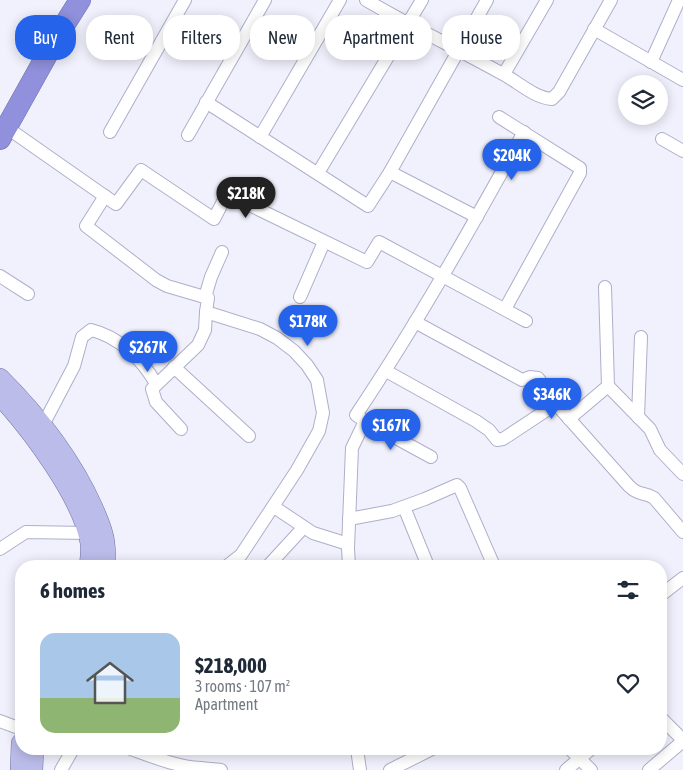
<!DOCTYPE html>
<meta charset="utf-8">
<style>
:root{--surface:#fff;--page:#f2f2f3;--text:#1f2937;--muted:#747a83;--accent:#2563eb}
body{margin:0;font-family:"Asap Condensed",sans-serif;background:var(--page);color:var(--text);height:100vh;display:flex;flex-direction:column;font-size:19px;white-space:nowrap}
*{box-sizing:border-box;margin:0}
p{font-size:16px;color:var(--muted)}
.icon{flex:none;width:28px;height:28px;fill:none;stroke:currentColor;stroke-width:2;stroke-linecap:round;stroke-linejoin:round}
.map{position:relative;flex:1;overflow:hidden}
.side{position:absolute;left:15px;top:560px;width:652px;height:195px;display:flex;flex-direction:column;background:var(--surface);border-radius:20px;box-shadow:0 2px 12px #0003}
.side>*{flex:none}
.top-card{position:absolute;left:15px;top:15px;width:654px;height:45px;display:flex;gap:10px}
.fabs{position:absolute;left:618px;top:75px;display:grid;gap:10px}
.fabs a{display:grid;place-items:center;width:50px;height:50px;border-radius:50%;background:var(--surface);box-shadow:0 2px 12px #0003;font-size:25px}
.price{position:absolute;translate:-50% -42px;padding:0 11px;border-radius:18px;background:var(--accent);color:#fff;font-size:16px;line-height:32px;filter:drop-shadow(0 1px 2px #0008)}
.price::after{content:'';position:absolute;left:50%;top:30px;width:15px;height:11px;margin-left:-8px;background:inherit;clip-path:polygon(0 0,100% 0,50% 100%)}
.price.on{background:#222;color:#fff}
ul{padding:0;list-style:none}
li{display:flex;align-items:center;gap:15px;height:125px;padding:0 25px}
li span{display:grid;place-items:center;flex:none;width:140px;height:100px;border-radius:15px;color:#555}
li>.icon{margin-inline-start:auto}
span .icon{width:60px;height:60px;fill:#fffc;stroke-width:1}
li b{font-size:21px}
h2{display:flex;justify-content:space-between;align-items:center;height:60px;padding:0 25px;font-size:21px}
.tag{padding:0 18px;border-radius:20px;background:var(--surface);box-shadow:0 2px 12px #0003;font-size:18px;line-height:45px}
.tag.on{background:var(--accent);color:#fff}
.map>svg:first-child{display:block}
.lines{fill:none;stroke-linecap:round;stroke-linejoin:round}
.street-casing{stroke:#aeafc9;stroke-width:14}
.primary-casing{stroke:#6f70a5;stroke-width:20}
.highway-casing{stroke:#6f70a5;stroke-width:22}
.street{stroke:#fff;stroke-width:12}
.primary{stroke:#bcbcea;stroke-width:19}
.highway{stroke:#9090dc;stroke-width:21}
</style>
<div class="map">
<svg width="683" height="770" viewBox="0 0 683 770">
<rect width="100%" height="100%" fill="#f0f1fc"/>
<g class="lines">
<g class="street-casing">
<g id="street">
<path d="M366,0c44,26 90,48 135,73 16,8 33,25 51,26l7,-7 52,-92"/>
<path d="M594,29l89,51"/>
<path d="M651,62l28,-62"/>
<path d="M504,74l43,-74"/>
<path d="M206,102l162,104 22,-34 87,45"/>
<path d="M499,117l81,51v5l-75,136"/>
<path d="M6,127l110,77 25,-34 73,49 13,-25 140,68 12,-20 147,79"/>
<path d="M110,132l75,-132"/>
<path d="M188,135l77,-135"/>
<path d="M260,137l80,-137"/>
<path d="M662,139l21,12"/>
<path d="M390,172l97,-172"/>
<path d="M318,173l104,-173"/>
<path d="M105,196l-19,30 70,54 11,6 41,12 -2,14 54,17 17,9 17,13 13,14 10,15 6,33 -4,18 -22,39 -56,85 -14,11"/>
<path d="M0,276l28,18"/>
<path d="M205,297l6,-20 11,-25"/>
<path d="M300,297l24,-55"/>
<path d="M415,322l107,58 8,-3 8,1 18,26 73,82c11,11 15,5 25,12l29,34"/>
<path d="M174,367l75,69"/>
<path d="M386,371l90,50 13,9 8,10 6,-1 53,-35"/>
<path d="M608,386l42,43 10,21 23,24"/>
<path d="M638,417l3,-80"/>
<path d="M569,419l39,-33 -3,-99"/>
<path d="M365,421l66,36"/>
<path d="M43,425l31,-59 8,-29 9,-7c27,6 52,30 65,54"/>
<path d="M181,429l-25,-27 -4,-13 46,-44 7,-15 1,-18"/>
<path d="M274,507l39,26 35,11"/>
<path d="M404,507l24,59"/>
<path d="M349,519l43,-8 33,-12 32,-14 3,3 34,78"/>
<path d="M0,549l26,-17 62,1"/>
<path d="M268,566l35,-38"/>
<path d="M349,566l-1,-18 4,-100 13,-27 -9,-6c61,-91 115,-187 168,-283"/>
<path d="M661,595l22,-17"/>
<path d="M661,718l22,22"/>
<path d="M0,721l21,8"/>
<path d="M131,749c22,8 47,18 70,19 7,1 13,1 20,2"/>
<path d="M357,749l3,21"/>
<path d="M570,749l21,21"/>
<path d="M61,770l12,-21"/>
<path d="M390,770l42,-21"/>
<path d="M566,770l25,-21"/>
<path d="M649,770l34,-29"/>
</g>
</g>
<g class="primary-casing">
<g id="primary">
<path d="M0,378c38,38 71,80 93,129 5,12 11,24 12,36 1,8 1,16 0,23"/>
<path d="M0,396c31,34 82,101 90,147 1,8 0,15 -1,23"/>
<path d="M20,770l1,-27"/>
<path d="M33,770l1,-21"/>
</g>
</g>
<g class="highway-casing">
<path id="highway" d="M0,139l58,-104 22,-35"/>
</g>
<use href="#street" class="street"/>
<use href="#primary" class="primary"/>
<use href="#highway" class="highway"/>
</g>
</svg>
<div class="fabs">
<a><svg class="icon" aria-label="layers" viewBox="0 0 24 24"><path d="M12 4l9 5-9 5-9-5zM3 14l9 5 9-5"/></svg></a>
</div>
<b class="price" style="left:512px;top:181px">$204K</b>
<b class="price on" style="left:246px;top:219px">$218K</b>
<b class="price" style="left:308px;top:347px">$178K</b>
<b class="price" style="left:148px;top:373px">$267K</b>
<b class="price" style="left:552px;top:420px">$346K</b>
<b class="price" style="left:391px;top:451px">$167K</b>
<div class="top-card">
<a class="tag on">Buy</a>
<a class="tag">Rent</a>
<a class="tag">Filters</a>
<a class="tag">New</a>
<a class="tag">Apartment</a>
<a class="tag">House</a>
</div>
<section class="side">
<h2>6 homes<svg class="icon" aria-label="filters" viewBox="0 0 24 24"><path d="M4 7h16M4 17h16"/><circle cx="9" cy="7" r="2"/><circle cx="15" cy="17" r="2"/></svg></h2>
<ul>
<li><span style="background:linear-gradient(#a9c7e8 65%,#8fb573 0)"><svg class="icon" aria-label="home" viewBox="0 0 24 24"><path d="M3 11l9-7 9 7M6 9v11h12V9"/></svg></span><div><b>$218,000</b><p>3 rooms · 107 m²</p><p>Apartment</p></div><svg class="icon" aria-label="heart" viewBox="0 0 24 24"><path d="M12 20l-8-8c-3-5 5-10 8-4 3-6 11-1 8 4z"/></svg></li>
</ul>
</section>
</div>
